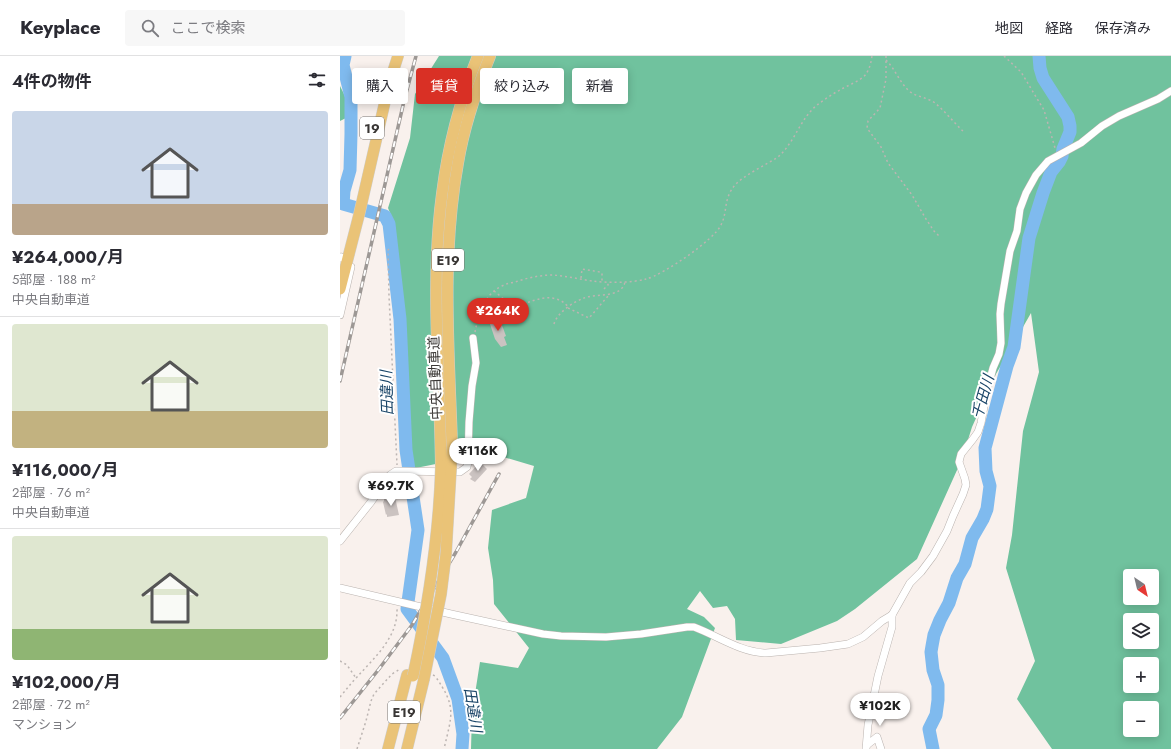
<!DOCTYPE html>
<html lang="ja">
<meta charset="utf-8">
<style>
:root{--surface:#fff;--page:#f7f7f7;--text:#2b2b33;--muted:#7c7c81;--line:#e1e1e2;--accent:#d93025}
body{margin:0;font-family:Jost,"Noto Sans JP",sans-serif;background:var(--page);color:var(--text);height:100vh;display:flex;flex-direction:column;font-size:15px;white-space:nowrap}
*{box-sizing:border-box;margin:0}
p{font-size:13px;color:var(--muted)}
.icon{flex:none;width:22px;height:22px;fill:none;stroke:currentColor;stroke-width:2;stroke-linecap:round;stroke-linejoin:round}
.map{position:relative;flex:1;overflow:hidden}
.side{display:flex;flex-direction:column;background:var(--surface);width:340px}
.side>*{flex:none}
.top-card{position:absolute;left:12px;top:12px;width:380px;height:36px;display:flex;gap:8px}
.needle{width:26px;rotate:145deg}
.tools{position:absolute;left:783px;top:513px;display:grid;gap:8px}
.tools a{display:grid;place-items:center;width:36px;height:36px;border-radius:4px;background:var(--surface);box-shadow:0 2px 10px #0003;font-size:20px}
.price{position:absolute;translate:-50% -34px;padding:0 9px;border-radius:14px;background:#fff;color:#222;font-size:13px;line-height:26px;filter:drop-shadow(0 1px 2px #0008)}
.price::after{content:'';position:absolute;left:50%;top:24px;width:12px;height:9px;margin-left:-6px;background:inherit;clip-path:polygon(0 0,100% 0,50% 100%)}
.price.on{background:var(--accent);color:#fff}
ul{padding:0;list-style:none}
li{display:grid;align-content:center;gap:8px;height:212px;padding:0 12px}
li+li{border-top:1px solid var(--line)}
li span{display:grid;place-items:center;height:124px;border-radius:4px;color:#555}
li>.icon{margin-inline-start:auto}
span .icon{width:72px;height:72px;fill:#fffc;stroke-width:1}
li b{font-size:17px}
h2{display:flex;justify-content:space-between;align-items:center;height:48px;padding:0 12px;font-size:17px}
.pill{padding:0 14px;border-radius:4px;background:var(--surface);box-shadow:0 2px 10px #0003;font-size:14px;line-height:36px}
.pill.on{background:var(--accent);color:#fff}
header{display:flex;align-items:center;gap:24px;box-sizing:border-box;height:56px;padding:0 20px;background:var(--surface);border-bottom:1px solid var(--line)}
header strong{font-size:19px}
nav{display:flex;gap:22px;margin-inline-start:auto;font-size:14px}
.search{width:280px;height:36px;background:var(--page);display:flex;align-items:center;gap:10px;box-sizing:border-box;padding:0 14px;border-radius:4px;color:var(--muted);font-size:15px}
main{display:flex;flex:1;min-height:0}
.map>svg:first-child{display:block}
.forest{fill:#70c29e;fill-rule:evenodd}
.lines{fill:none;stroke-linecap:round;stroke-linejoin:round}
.river{stroke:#7fbaee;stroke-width:13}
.building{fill:#cbc3c1}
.minor-casing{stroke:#bab3af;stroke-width:8}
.highway-casing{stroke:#cfcfce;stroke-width:12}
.path{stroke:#bcb5b2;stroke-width:1.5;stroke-dasharray:2 3;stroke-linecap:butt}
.minor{stroke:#fff;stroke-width:7}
.highway{stroke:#eac377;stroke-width:11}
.rail-casing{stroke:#9d9895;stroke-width:3.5}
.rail{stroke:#fff;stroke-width:2;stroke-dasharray:6;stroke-linecap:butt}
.highway-bridge-casing{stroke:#cfcfce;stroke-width:12;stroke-linecap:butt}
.highway-bridge{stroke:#eac377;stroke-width:11}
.labels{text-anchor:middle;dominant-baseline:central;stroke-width:4;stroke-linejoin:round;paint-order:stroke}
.shield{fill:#fff;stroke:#747271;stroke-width:1}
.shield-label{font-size:13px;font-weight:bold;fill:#393634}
.street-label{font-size:14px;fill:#393634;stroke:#fff}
.water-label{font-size:15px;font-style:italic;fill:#194467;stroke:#fff}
</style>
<header>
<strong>Keyplace</strong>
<div class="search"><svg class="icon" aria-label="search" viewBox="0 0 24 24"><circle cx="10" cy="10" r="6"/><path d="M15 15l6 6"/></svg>ここで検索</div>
<nav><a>地図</a><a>経路</a><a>保存済み</a></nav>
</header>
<main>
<section class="side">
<h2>4件の物件<svg class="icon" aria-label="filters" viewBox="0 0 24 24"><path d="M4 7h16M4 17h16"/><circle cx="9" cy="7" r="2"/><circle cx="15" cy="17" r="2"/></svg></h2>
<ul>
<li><span style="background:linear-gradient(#c9d6e8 75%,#b9a48a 0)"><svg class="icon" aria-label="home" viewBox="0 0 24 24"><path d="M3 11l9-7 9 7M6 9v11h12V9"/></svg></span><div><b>¥264,000/月</b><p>5部屋 · 188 m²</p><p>中央自動車道</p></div></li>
<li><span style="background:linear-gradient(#dfe7d0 70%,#c2b280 0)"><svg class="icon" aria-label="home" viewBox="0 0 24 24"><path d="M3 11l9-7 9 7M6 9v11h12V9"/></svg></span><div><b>¥116,000/月</b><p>2部屋 · 76 m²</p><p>中央自動車道</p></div></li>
<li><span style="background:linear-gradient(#dfe7d0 75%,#8fb573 0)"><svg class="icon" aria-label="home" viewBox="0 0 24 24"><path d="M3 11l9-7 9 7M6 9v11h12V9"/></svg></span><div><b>¥102,000/月</b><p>2部屋 · 72 m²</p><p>マンション</p></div></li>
</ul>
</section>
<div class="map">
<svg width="831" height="693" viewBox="0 0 831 693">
<rect width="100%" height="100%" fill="#f9f1ed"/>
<g class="forest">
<path d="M99,0h732v693h-119l-35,-50 18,-38 -29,-93 6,-33 11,-104 16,-59 -8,-59 -35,61 -24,53 -10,32 -45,100 -62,50 -18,12 -56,23 -45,-4 -1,-21 -8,-13 -14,2 -13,-17 -13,18 17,8 11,11 -33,89 -25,32h-186l1,-36 8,-51 38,6 11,-20 -35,-44 -1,-24 -5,-32 4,-38 34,-12 8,-32 -44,-13 -79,16 -3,-41 -3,-112 -12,-96 -5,-12 22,-70 5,-44zM790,520h22v22h-22zM790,564h22v22h-22zM790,608h22v22h-22zM790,652h22v22h-22z"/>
<path d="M0,30l7,14 -1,18 -6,3z"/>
</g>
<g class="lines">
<g class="river">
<path d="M5,0l-2,9 8,32v37l-1,36 -6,21 -1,13 42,12 4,8 11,95 6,131 12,80 -11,79 36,49 15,41 5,35 -1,15"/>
<path d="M593,693l-4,-20 7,-14 2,-15v-15l-5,-15 -2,-18 1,-6 2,-11 6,-15 9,-17 8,-25 8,-14 7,-26 11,-19 4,-10 3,-23 -4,-15 -1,-23 22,-82 7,-19 15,-109 14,-45 8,-21 8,-10 3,-6 1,-7 7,-17v-6l-2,-9 -25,-39 -3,-10 -1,-12"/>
</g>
</g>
<g class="building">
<path d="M159,261l7,19 -2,1 3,8 -6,2 -6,-8 -6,-18z"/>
<path d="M138,408l2,1 2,-1 5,5 -12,13 -5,-3 2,-2 -3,-3z"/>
<path d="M55,441l4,18 -12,2v-3l-1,1 -3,-13 1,-1v-2z"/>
</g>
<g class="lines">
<g class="minor-casing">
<g id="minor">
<path d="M0,202l1,-1"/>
<path d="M0,259l11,-48"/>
<path d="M0,485l31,-39 19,-27 6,-4 64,1 7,-5 1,-5 1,-40 3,-36 4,-23 -3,-25"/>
<path d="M0,532l111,26 92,20 18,2 45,1 35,-3 46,-7h7c24,9 46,25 72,26l54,-5 28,-4 15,-7 19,-16 10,-6 18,-32 11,-11 12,-16 14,-25 6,-15 10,-22 3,-9 -1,-6 -6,-17 2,-8 12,-15 5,-7 3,-9 6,-33 6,-22 6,-14 2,-11 -1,-29 1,-10 9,-53 7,-20 3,-22 6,-16 10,-18 12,-14 33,-18 21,-17 17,-10 39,-17 13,-8"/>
<path d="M527,689l10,-8 4,12"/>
<path d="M526,693l2,-24 10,-49 14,-49v-12"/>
</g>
</g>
<g class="highway-casing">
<g id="highway">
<path d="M0,233l19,-74 30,-131 9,-28"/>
<path d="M101,410c-1,-90 -11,-182 1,-272 6,-48 18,-94 36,-138"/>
<path d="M111,412l1,-23c-3,-94 -11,-189 6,-282 6,-37 18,-72 32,-107"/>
<path d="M48,693l19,-74"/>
<path d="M67,693l17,-70"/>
</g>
</g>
<g class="path">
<path d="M546,0v23l-6,29 -12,13 -1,7 14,19 7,16 24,32 14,24 8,12 5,5"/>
<path d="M664,0l17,16 23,38 11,38"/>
<path d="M546,4c9,9 13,21 22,30 7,7 19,7 27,13 10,8 19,20 29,29"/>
<path d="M49,193l-1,1 1,46 8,169"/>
<path d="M241,222l1,-9 18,3 2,1v9"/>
<path d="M264,233l4,-4v-3"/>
<path d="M154,235l11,9 11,7c14,-5 31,-14 45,-6 3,1 5,4 8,6"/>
<path d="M228,252l21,10 20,-23"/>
<path d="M214,268c3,-11 19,-22 30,-26 12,-5 37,1 41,-16"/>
<path d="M135,276c3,-16 9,-37 25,-45 5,-3 10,-4 15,-5 12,-4 25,-7 38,-7 13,1 26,4 39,6 16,2 39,2 54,-2 17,-4 68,-39 75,-54 7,-14 2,-26 14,-40 9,-10 31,-20 43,-28 17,-15 22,-38 39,-52 7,-5 15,-11 23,-15 8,-5 21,-9 26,-16 4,-6 5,-12 6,-18"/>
<path d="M0,605l7,4 9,13"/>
<path d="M93,619l2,1c22,31 17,38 9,73"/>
<path d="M0,641c6,-7 11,-14 18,-21 17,-19 40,-39 39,-67"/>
<path d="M17,693l9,-28 5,-20 3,-7 18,-20 8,-5"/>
</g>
<use href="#minor" class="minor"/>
<use href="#highway" class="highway"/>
<g class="rail-casing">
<g id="rail">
<path d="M0,325l64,-280 12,-45"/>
<path d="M0,662l39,-49 33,-44 44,-73 43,-78"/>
</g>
</g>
<use href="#rail" class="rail"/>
<g class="highway-bridge-casing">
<g id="highway-bridge">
<path d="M73,620c15,-70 26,-138 28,-210"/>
<path d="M84,623l17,-85 5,-40 5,-86"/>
</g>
</g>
<use href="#highway-bridge" class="highway-bridge"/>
</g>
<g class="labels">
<g class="shield">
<rect x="20" y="61" width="24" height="22" rx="3"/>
<rect x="92" y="193" width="32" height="22" rx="3"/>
<rect x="48" y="645" width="32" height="22" rx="3"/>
</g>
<g class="shield-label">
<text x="32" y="72">19</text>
<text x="108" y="204">E19</text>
<text x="64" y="656">E19</text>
</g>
<g class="street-label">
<text transform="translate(95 322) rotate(-92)">中央自動車道</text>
</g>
<g class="water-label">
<text transform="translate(47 337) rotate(-92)">田違川</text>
<text transform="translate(643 341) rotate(-74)">千田川</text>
<text transform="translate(133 654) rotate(81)">田違川</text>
</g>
</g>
</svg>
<div class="tools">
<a><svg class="needle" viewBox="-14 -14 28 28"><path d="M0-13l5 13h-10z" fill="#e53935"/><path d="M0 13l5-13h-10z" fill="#7c7c81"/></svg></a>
<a><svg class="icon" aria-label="layers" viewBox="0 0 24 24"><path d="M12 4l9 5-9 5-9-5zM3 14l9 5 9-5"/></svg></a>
<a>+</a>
<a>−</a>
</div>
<b class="price on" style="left:158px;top:276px">¥264K</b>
<b class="price" style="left:138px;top:416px">¥116K</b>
<b class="price" style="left:51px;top:451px">¥69.7K</b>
<b class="price" style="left:540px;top:671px">¥102K</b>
<div class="top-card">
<a class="pill">購入</a>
<a class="pill on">賃貸</a>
<a class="pill">絞り込み</a>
<a class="pill">新着</a>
</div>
</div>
</main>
